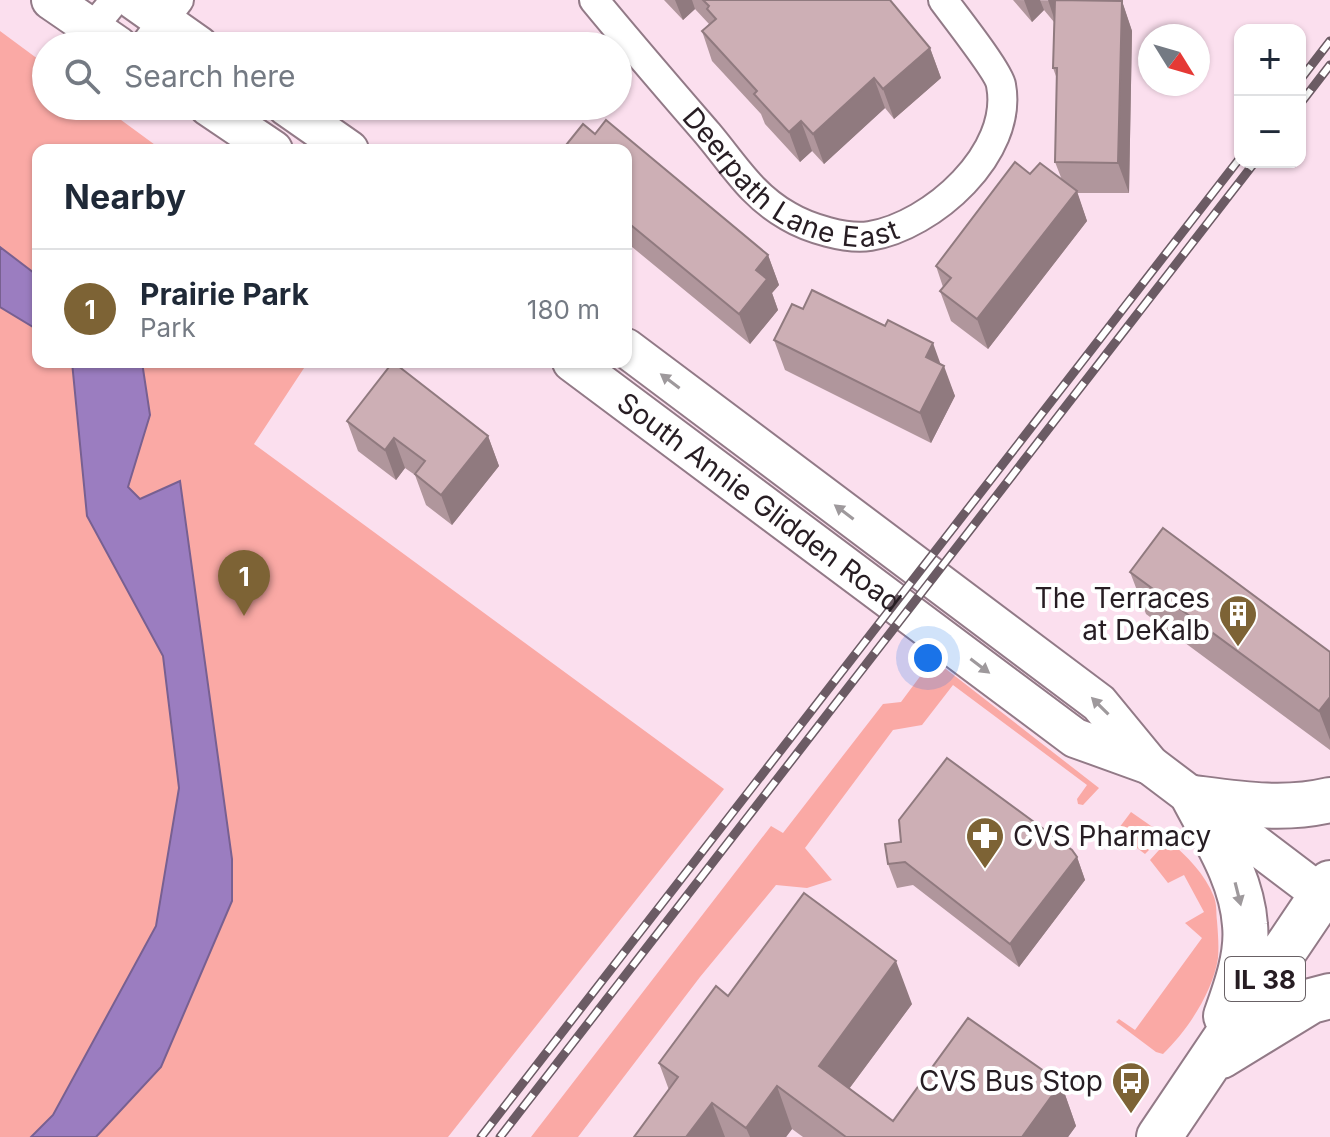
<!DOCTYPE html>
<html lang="en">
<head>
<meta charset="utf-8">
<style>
	:root { --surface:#fff; --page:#f2f2f3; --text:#1f2937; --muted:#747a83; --line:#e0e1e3; --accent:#7d6335 }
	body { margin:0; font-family:Inter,sans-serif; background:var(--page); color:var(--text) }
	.controls { position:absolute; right:24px; top:24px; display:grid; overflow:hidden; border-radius:16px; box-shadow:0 2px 6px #0004 }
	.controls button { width:72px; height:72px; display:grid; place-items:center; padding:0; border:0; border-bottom:2px solid var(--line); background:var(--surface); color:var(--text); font:40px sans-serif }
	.compass { position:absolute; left:1138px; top:24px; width:72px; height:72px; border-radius:50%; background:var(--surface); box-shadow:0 2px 6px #0004; rotate:127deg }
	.you { position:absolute; left:928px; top:658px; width:28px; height:28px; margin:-20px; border:6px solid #fff; border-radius:50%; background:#1a73e8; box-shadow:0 0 0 12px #1a73e833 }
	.badge { display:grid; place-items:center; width:52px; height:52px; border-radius:50%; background:var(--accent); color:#fff; font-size:26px; font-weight:700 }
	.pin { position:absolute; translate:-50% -66px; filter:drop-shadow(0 2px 4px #0008) }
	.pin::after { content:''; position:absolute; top:42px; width:28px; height:24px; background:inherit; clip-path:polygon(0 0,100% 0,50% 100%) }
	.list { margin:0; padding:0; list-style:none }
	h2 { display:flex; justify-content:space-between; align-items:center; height:104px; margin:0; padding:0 32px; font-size:34px }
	h2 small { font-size:26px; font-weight:400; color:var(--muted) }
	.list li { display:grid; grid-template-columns:52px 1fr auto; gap:24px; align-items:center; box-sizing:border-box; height:120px; padding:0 32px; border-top:2px solid var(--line) }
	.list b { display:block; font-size:30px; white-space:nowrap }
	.list p { margin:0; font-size:26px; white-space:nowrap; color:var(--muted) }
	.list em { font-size:26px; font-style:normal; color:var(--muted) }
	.icon { flex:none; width:44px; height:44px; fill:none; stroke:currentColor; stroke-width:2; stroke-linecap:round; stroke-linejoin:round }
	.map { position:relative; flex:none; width:1330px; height:1137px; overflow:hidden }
	.search { position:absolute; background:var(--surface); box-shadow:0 2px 6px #0004; left:32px; top:32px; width:600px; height:88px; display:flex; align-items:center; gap:20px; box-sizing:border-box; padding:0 28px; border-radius:44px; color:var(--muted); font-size:30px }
	.panel { position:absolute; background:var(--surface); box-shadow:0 2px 6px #0004; left:32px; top:144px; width:600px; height:224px; border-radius:16px }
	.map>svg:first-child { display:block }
	.green { fill:#faa9a5 }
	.water { fill:#9b7dc0; stroke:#786091; stroke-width:2 }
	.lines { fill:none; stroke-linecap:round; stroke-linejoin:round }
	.minor-casing { stroke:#927a87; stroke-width:32 }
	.secondary-casing { stroke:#927a87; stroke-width:42 }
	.primary-casing { stroke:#927a87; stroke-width:48 }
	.minor { stroke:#fff; stroke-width:28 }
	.secondary { stroke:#fff; stroke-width:38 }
	.primary { stroke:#fff; stroke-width:44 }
	.rail-casing { stroke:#6b5b64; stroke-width:9 }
	.rail { stroke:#fff; stroke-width:6; stroke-dasharray:18; stroke-linecap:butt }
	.wall { fill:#b0969c }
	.shaded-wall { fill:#907a7f }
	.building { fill:#cdafb5; stroke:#907a7f; stroke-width:2 }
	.oneway { fill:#9e999c }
	.labels { text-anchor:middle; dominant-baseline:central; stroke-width:8; stroke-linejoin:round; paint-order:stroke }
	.shield { fill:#fff; stroke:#686165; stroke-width:2 }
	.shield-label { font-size:26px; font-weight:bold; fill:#271d23 }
	.street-label { font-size:28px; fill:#271d23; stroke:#fff }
	.poi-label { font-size:28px; fill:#271d23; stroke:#fff; text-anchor:end }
</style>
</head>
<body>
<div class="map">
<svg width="1330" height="1137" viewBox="0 0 1330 1137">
	<rect width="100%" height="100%" fill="#fbdfee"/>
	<path class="green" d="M0,31L46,65V106H102L162,150H38V362H308L254,444L724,789L448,1137H0Z
		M933,659L1099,788L1083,805L1078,804L1077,799L1087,785L953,685L922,725L893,730L805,848L832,880L807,888L776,885L700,977L578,1137H531L771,826L783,833L883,704L901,702Z
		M1131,812L1164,835L1145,854L1121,836L1119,828Z
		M1168,840C1187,856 1205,874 1214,897C1217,905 1216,913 1217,921C1218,934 1219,946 1218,958C1213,992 1187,1031 1163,1054L1156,1052L1116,1022L1119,1019L1135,1030L1202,938L1185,923L1204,912L1184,875L1168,883L1150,860Z"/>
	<path class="water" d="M0,247L38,276V330L0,307Z
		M72,362H142L150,415L128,487L140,499L180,481L232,859V901L161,1067L96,1137H31L53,1115L156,926L179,788L163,656L87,516Z"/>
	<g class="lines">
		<g class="minor-casing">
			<g id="minor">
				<path id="s1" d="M594,0C631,45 670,90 708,134C734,165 752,196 788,216C808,228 847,240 870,236C932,226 1014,153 1001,85C999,72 954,15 943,0"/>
				<path d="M92,28L115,0"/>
				<path d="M144,46L179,0"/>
			</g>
		</g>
		<g class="secondary-casing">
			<g id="secondary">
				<path d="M51,0L118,46"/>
				<path d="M134,0L199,46"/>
				<path d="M208,106L273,150"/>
				<path d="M286,106L349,150"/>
				<path d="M626,348L1099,703L1150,765L1330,901"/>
				<path id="s2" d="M572,362L1075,738L1150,765"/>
			</g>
		</g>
		<g class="primary-casing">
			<path id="primary" d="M1194,798C1215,838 1242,879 1245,925C1248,955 1236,988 1226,1016
				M1194,798C1240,804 1284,811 1330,800
				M1221,1056L1311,1001L1330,996
				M1159,1137L1330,883"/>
		</g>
		<use href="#minor" class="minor"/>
		<use href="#secondary" class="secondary"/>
		<use href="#primary" class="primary"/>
		<g class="rail-casing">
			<path id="rail" d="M1300,80L1330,41
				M1300,104L1330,65
				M481,1137L1240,158
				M500,1137L1255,162"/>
		</g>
		<use href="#rail" class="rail"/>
	</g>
	<path class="wall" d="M664,0H890L930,48L941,78L894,119L885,108L824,164L812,151L800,162L765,124L761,114L712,61L702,31L709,24L695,9L683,20Z
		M1013,0L1122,1L1132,31L1129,193H1077L1087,221L988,349L951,321L940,291L943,287L936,266L1030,174L1062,180L1055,162L1057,79L1053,68L1054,22L1044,10L1032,22Z
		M626,150L768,255L779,285L772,293L778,310L750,344L626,242Z
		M803,309L941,364L955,396L931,443L785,370L774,340Z
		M347,421L488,436L499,466L452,525L426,505L415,475L405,468L396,480L358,451Z
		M1130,572L1330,652V750L1146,614Z
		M885,844L1077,857L1085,880L1019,967L913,885L897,888L888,864Z
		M728,996L912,1004L849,1089L893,1121L1061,1083L1076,1126L1068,1137H803L792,1129L786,1137H634L669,1090L659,1063Z"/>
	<path class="shaded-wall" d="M675,0H692L695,9L683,20Z
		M1024,0H1040L1044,10L1032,22Z
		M1048,0H1082L1056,24Z
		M1122,1L1132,31L1129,193L1118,163Z
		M930,48L941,78L894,119L883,89Z
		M874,78L885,108L824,164L813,134Z
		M801,121L812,151L800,162L789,132Z
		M1077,191L1087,221L988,349L977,319Z
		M768,255L779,285L772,293L778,310L750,344L739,314L756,270Z
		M933,343L942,368L944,366L955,396L931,443L920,413L926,357Z
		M488,436L499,466L452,525L441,495Z
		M394,438L405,468L396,480L385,450Z
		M1330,697V740L1319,711Z
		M1077,857L1085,880L1019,967L1010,944Z
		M896,961L912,1004L834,1109L819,1066Z
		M1061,1083L1076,1126L1068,1137H1022Z
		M777,1086L792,1129L786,1137H750L746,1128Z
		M712,1103L725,1137H686Z"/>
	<path class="building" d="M703,0H890L930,48L883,89L874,78L813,134L801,121L789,132L754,94L757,91L702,31L716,19L707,9L709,6Z
		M1055,0L1122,1L1118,163L1055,162L1057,68H1053Z
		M606,120L768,255L756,270L767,279L739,314L626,221V150H562L583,124L595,134Z
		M1015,162L1030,174L1040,163L1077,191L977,319L940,291L951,278L936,266Z
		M812,290L885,326L888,320L933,343L926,357L944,366L920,413L774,340L792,304L803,309Z
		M393,362L488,436L441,495L415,474L425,461L394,438L385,450L347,421Z
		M1163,528L1330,652V697L1319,711L1130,572Z
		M947,758L1072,850L1077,857L1010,944L905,862L888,864L885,844L901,842L899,820Z
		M804,893L896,961L819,1066L893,1121L968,1018L1061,1083L1022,1137H846L777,1086L746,1128L712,1103L686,1137H634L678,1077L659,1063L716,986L728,996Z"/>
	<defs><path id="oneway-solid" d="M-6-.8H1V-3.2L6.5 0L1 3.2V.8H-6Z" transform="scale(2)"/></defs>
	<g class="oneway">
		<use href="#oneway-solid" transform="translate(670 381) rotate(-143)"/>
		<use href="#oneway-solid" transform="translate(844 512) rotate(-143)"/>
		<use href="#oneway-solid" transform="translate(980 666) rotate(37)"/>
		<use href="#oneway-solid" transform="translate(1100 706) rotate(-135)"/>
		<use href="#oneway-solid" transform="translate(1238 894) rotate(76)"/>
	</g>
	<defs>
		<g id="building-pin" transform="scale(2)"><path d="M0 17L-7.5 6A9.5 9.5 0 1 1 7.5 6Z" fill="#7d6335" stroke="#fff"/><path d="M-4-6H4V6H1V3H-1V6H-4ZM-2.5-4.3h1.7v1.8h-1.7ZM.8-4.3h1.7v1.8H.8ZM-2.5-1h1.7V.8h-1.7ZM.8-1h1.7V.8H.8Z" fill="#fff"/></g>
		<g id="pharmacy-pin" transform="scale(2)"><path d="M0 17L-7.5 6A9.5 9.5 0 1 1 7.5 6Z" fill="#7d6335" stroke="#fff"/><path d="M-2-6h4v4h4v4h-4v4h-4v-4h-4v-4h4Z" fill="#fff"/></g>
		<g id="bus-pin" transform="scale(2)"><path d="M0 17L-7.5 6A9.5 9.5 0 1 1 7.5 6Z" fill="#7d6335" stroke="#fff"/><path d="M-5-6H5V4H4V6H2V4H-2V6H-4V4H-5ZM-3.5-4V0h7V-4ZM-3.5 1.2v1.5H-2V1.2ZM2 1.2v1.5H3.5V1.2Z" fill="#fff"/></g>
	</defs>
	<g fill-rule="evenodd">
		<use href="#building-pin" x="1238" y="614"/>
		<use href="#pharmacy-pin" x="985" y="836"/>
		<use href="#bus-pin" x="1131" y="1081"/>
	</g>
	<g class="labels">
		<rect class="shield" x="1225" y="957" width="80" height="44" rx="6"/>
		<g class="shield-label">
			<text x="1265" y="979">IL 38</text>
		</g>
		<g class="street-label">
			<text stroke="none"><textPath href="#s1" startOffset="276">Deerpath Lane East</textPath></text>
			<text stroke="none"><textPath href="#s2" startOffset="234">South Annie Glidden Road</textPath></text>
		</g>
		<g class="poi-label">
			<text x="1210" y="598">The Terraces<tspan x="1210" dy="32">at DeKalb</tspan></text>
			<text x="1013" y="836" text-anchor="start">CVS Pharmacy</text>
			<text x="1103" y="1081">CVS Bus Stop</text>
		</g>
	</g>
</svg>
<div class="controls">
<button>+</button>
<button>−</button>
</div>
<svg class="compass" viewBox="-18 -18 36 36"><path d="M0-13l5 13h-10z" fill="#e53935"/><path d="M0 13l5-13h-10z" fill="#747a83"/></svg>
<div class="you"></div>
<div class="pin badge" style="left:244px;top:616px">1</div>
<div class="search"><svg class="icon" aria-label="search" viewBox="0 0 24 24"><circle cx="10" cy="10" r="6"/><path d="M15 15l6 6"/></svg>Search here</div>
<section class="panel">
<h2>Nearby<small></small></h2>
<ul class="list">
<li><span class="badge">1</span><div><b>Prairie Park</b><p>Park</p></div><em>180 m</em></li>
</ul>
</section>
</div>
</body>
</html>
